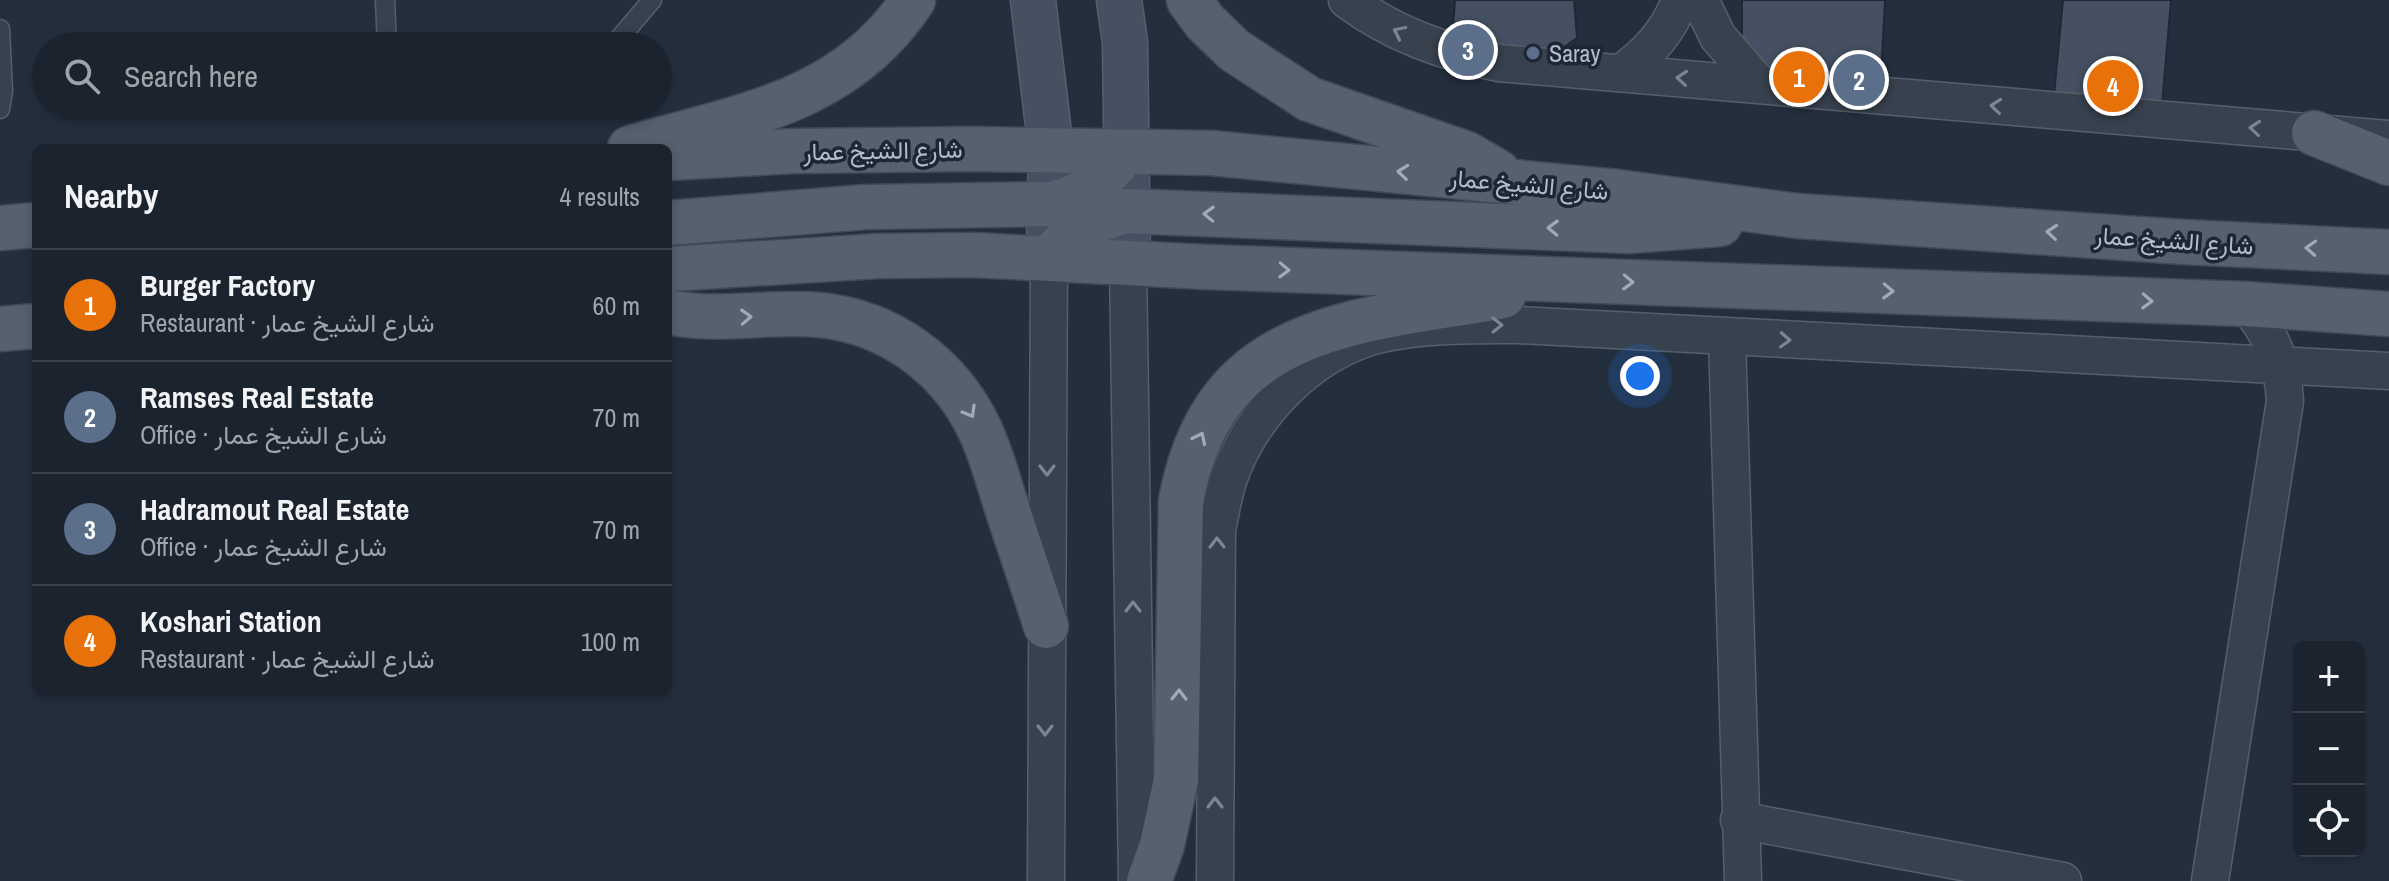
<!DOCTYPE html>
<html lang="en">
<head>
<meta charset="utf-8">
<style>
	:root { --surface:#1b232e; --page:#282f3a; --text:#f1f3f6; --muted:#a0a4aa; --line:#39404a; --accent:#8ab4f8 }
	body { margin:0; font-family:"Archivo Narrow",Vazirmatn,sans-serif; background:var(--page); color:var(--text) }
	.controls { position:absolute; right:24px; bottom:24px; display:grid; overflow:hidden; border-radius:12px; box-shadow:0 4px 12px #0003 }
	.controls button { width:72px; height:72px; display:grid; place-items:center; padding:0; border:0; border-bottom:2px solid var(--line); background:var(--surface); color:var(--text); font:40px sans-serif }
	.you { position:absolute; left:1640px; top:376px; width:28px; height:28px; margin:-20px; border:6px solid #fff; border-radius:50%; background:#1a73e8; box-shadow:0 0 0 12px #1a73e833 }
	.badge { display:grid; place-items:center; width:52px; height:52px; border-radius:50%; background:var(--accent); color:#fff; font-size:26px; font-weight:700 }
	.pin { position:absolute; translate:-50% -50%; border:4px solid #fff; box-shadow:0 2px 8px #0006 }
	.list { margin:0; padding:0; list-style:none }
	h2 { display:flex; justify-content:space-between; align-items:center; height:104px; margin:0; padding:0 32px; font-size:34px }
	h2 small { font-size:26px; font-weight:400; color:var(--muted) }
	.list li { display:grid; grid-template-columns:52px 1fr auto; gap:24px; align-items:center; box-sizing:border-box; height:112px; padding:0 32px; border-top:2px solid var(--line) }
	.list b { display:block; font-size:30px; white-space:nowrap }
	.list p { margin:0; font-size:26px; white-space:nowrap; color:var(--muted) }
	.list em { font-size:26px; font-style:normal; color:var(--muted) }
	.icon { flex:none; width:44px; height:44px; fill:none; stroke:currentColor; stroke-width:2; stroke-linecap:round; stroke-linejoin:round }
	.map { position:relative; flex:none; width:2389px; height:881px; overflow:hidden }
	.search { position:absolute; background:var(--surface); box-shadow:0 4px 12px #0003; left:32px; top:32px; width:640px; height:88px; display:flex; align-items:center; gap:20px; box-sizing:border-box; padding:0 28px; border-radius:44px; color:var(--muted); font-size:30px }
	.panel { position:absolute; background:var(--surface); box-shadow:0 4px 12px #0003; left:32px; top:144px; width:640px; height:552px; border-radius:12px }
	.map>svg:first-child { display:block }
	.building { fill:#455162; stroke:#1f2835; stroke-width:2 }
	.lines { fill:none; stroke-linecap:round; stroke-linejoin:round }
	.lane-casing { stroke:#565f6c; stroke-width:21 }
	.street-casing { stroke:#565f6c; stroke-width:39 }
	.secondary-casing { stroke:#565f6c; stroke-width:47 }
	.primary-casing { stroke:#414a57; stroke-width:47 }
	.lane { stroke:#38414e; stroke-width:18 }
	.street { stroke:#38414e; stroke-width:36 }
	.secondary { stroke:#465061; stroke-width:44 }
	.primary { stroke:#56606e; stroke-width:44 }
	.oneway { stroke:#7c8592 }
	.oneway2 { stroke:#a1aab7 }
	.service-dot { fill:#5c6f8a; stroke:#1d2633; stroke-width:3 }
	.labels { text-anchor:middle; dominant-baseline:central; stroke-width:7; stroke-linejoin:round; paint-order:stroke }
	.poi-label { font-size:24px; fill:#b4bcc9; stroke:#1d2633; text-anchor:start }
	.street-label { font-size:24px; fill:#b4bcc9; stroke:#1d2633 }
</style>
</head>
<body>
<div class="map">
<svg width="2389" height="881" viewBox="0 0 2389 881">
	<rect width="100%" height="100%" fill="#242f3e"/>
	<path class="building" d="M1455,0H1574L1577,38L1547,59L1452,44Z
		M1742,0H1885L1880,96L1778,82L1742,52Z
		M2063,0H2171L2162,105L2054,95Z"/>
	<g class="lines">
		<g class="lane-casing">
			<path id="lane" d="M385,0L387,46
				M0,29L3,91L0,109
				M613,46L652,0"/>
		</g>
		<g class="street-casing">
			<path id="street" d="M1347,0C1393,34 1443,52 1499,63L2389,139
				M1700,0L1718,37L1759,84
				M1621,73C1648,54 1669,31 1680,0
				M1128,263L1137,881
				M1727,337L1743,881
				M1739,820L2063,881
				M1046,881L1049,259
				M1215,881L1217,529C1221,513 1223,496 1228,481C1250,415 1309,353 1377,335C1422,324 1472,325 1518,325L2389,371
				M2210,881L2285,401C2283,363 2271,333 2246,304"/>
		</g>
		<g class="secondary-casing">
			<path id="secondary" d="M1033,0L1051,150L1049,240
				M1119,0L1125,42L1128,263"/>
		</g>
		<g class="primary-casing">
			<path id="primary" d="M1189,0L1205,22L1234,50L1309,99L1467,154L1498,172
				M2314,133L2389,163
				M630,148C740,116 845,103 913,0
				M668,158L794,151L970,149L1211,153L1618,192L1798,216L2184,242L2389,252
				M668,223L866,207L1050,204C1084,198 1105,179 1125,152
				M0,228L36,225
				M1049,259C1070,233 1093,219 1126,211L1629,231L1720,224
				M668,269L878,256L973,255L1206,267L2246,304L2389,314
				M668,312C719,323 769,310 820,315C890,322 950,366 980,430C991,453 998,480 1006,505C1019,545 1033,585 1046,626
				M0,329L36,326
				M1149,881L1162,845L1176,780L1181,501C1214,321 1356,323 1503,296"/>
		</g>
		<use href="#lane" class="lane"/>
		<use href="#street" class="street"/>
		<use href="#secondary" class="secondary"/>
		<use href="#primary" class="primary"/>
	</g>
	<defs><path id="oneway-chevron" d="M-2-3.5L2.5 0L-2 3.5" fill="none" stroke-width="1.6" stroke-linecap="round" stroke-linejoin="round" transform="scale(2)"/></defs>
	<g class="oneway">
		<use href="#oneway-chevron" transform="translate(1399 32) rotate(-154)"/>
		<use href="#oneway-chevron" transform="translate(1682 78) rotate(-175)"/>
		<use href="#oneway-chevron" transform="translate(1996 106) rotate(-175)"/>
		<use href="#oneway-chevron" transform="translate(2255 128) rotate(-175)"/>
		<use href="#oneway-chevron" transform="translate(1497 325)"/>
		<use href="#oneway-chevron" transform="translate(1785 340) rotate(3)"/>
		<use href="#oneway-chevron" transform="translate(1047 470) rotate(90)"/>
		<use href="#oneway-chevron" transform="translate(1217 543) rotate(-90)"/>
		<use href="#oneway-chevron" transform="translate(1133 607) rotate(-90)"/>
		<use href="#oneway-chevron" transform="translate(1045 730) rotate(90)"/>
		<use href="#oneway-chevron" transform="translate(1215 803) rotate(-90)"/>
	</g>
	<g class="oneway2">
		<use href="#oneway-chevron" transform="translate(1403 172) rotate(-174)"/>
		<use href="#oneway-chevron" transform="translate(1209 214) rotate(-178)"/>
		<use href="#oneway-chevron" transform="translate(1553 228) rotate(-178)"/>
		<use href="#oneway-chevron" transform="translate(2052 232) rotate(-175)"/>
		<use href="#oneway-chevron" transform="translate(2311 248) rotate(-177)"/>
		<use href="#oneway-chevron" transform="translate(1284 270) rotate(2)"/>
		<use href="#oneway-chevron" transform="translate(1628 282) rotate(2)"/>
		<use href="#oneway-chevron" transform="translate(1888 291) rotate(2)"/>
		<use href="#oneway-chevron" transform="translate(2147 301) rotate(2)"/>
		<use href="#oneway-chevron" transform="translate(746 317) rotate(-2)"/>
		<use href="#oneway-chevron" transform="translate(970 412) rotate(60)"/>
		<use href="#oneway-chevron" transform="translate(1200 438) rotate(-64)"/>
		<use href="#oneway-chevron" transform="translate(1179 695) rotate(-89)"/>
	</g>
	<circle class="service-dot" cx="1533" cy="53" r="8"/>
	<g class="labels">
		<g class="poi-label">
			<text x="1549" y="53">Saray</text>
		</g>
		<g class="street-label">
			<text transform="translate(883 150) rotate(-1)">شارع الشيخ عمار</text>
			<text transform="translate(1529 184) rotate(5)">شارع الشيخ عمار</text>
			<text transform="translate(2174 240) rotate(4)">شارع الشيخ عمار</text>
		</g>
	</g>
</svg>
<div class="controls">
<button>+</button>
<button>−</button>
<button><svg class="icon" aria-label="locate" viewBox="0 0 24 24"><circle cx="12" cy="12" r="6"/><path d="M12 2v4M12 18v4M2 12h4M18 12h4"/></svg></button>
</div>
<div class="you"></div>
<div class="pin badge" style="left:1799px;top:77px;background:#e8710a">1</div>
<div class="pin badge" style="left:1859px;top:80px;background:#5c6f8a">2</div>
<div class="pin badge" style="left:1468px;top:50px;background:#5c6f8a">3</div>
<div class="pin badge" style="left:2113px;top:86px;background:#e8710a">4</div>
<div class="search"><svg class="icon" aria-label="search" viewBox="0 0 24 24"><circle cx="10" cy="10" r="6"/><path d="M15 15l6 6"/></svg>Search here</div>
<section class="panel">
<h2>Nearby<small>4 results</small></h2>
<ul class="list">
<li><span class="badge" style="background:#e8710a">1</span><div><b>Burger Factory</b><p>Restaurant · شارع الشيخ عمار</p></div><em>60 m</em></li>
<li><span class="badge" style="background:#5c6f8a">2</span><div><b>Ramses Real Estate</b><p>Office · شارع الشيخ عمار</p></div><em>70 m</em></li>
<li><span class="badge" style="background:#5c6f8a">3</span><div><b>Hadramout Real Estate</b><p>Office · شارع الشيخ عمار</p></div><em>70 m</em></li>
<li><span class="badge" style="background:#e8710a">4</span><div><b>Koshari Station</b><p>Restaurant · شارع الشيخ عمار</p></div><em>100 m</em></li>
</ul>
</section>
</div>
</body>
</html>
